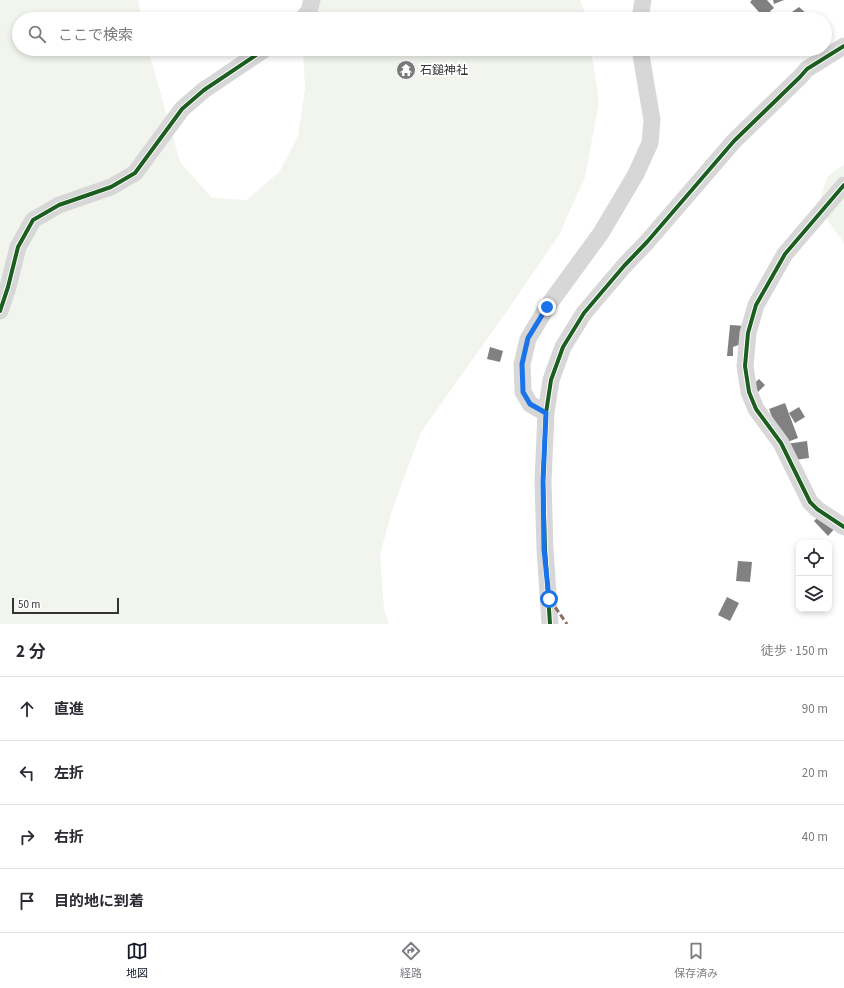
<!DOCTYPE html>
<html lang="ja">
<head>
<meta charset="utf-8">
<style>
	:root { --surface:#fff; --page:#f7f7f7; --text:#2b2b33; --muted:#7c7c81; --line:#e1e1e2; --accent:#111827 }
	body { margin:0; font-family:"Source Sans 3","Noto Sans JP",sans-serif; background:var(--page); color:var(--text) }
	.controls { position:absolute; right:12px; bottom:12px; display:grid; overflow:hidden; border-radius:8px; box-shadow:0 2px 6px #0003 }
	.controls button { width:36px; height:36px; display:grid; place-items:center; padding:0; border:0; border-bottom:1px solid var(--line); background:var(--surface); color:var(--text); font:20px sans-serif }
	.scale { position:absolute; left:12px; bottom:10px; width:107px; box-sizing:border-box; padding-left:4px; border:2px solid #333; border-top:0; font-size:11px; line-height:14px; white-space:nowrap; color:#333; -webkit-text-stroke:3px #fff; paint-order:stroke }
	.stop { position:absolute; width:12px; height:12px; margin:-9px; border:3px solid #1a73e8; border-radius:50%; background:#fff }
	.stop.end { background:#1a73e8; border-color:#fff; box-shadow:0 1px 4px #0008 }
	.list { margin:0; padding:0; list-style:none }
	h2 { display:flex; justify-content:space-between; align-items:center; height:52px; margin:0; padding:0 16px; font-size:17px }
	h2 small { font-size:13px; font-weight:400; color:var(--muted) }
	.list li { display:grid; grid-template-columns:26px 1fr auto; gap:12px; align-items:center; box-sizing:border-box; height:64px; padding:0 16px; border-top:1px solid var(--line) }
	.list b { display:block; font-size:15px; white-space:nowrap }
	.list em { font-size:13px; font-style:normal; color:var(--muted) }
	.icon { flex:none; width:22px; height:22px; fill:none; stroke:currentColor; stroke-width:2; stroke-linecap:round; stroke-linejoin:round }
	.map { position:relative; flex:none; width:844px; height:624px; overflow:hidden }
	.search { position:absolute; background:var(--surface); box-shadow:0 2px 6px #0003; left:12px; right:12px; top:12px; height:44px; display:flex; align-items:center; gap:10px; box-sizing:border-box; padding:0 14px; border-radius:22px; color:var(--muted); font-size:15px }
	.sheet { height:308px; background:var(--surface) }
	nav { display:flex; justify-content:space-around; align-items:center; box-sizing:border-box; height:56px; border-top:1px solid var(--line); background:var(--surface); font-size:11px; color:var(--muted) }
	nav a { display:grid; justify-items:center; gap:2px }
	nav .on { color:var(--accent) }
	.map>svg:first-child { display:block }
	.green { fill:#f1f5ed }
	.building { fill:#818181 }
	.lines { fill:none; stroke-linecap:round; stroke-linejoin:round }
	.minor { stroke:#d7d7d7; stroke-width:17 }
	.quiet { stroke:#8d6e63; stroke-width:3; stroke-dasharray:6 3; stroke-linecap:butt }
	.cycleway-casing { stroke:#fff; stroke-width:6 }
	.cycleway { stroke:#1b5e20; stroke-width:4 }
	.route { stroke:#1a73e8; stroke-width:5 }
	.labels { text-anchor:middle; dominant-baseline:central; stroke-width:4; stroke-linejoin:round; paint-order:stroke }
	.poi-label { font-size:12px; fill:#333; stroke:#fff; text-anchor:start }
</style>
</head>
<body>
<div class="map">
<svg width="844" height="624" viewBox="0 0 844 624">
	<rect width="100%" height="100%" fill="#fff"/>
	<path class="green" d="M0,0H138L142,19H19V49H148L180,162L212,198L247,200L280,171L298,136L305,89L303,49H591L599,102L585,177L559,235L500,321L421,432L392,510L380,555L384,610L389,624H0Z
		M302,0H580L587,19H303Z
		M844,164V243L818,207L827,177Z"/>
	<path class="building" d="M752,0H767L774,8L770,11L775,17L773,19H765L750,2Z
		M773,0H784L774,4Z
		M799,7L808,15L803,19H782Z
		M730,325L745,326L744,343L733,347V356H727Z
		M490,347L503,351L500,362L487,359Z
		M759,379L765,385L756,394L762,401L755,408L743,394Z
		M785,403L798,438L782,444L769,409Z
		M799,407L805,417L795,423L789,413Z
		M807,441L809,458L788,461L786,444Z
		M823,512L837,526L828,536L814,521Z
		M738,561L752,562L750,582L736,581Z
		M727,597L739,603L730,621L718,615Z"/>
	<g class="lines">
		<path class="minor" d="M302,19L309,11L312,0
			M640,19L643,0
			M844,185L785,254L756,305L748,333L745,366L749,392L756,409L781,443L810,502L817,509L844,527
			M0,311L8,287L18,247L33,220L59,205L111,187L135,173L182,109L204,90L265,49
			M546,413L530,404L523,392L522,364L528,339L547,307L601,233L636,174L650,143L652,120L640,49
			M550,624L545,549L543,481L546,413L551,380L563,347L584,313L624,266L647,242L734,141L800,77L807,69L844,46"/>
		<path class="quiet" d="M550,600L567,624"/>
		<g class="cycleway-casing">
			<path id="cycleway" d="M844,185L785,254L756,305L748,333L745,366L749,392L756,409L781,443L810,502L817,509L844,527
				M0,311L8,287L18,247L33,220L59,205L111,187L135,173L182,109L204,90L265,49
				M550,624L545,549L543,481L546,413L551,380L563,347L584,313L624,266L647,242L734,141L800,77L807,69L844,46"/>
		</g>
		<use href="#cycleway" class="cycleway"/>
	</g>
	<g class="lines">
		<path class="route" d="M547,307L528,338L522,364L523,392L530,404L546,413L543,481L544,549L549,599"/>
	</g>
	<defs>
		<g id="temple-disc" transform="scale(1)"><circle r="9.5" fill="#7a7a7a" stroke="#fff"/><path d="M0-6L5-2H3V0L6.5 2.5H4V6H1.5V3h-3V6H-4V2.5H-6.5L-3 0V-2H-5Z" fill="#fff"/></g>
	</defs>
	<g fill-rule="evenodd">
		<use href="#temple-disc" x="406" y="70"/>
	</g>
	<g class="labels">
		<g class="poi-label">
			<text x="420" y="70">石鎚神社</text>
		</g>
	</g>
</svg>
<div class="controls">
<button><svg class="icon" aria-label="locate" viewBox="0 0 24 24"><circle cx="12" cy="12" r="6"/><path d="M12 2v4M12 18v4M2 12h4M18 12h4"/></svg></button>
<button><svg class="icon" aria-label="layers" viewBox="0 0 24 24"><path d="M12 4l9 5-9 5-9-5zM3 14l9 5 9-5"/></svg></button>
</div>
<div class="scale">50 m</div>
<div class="stop" style="left:549px;top:599px"></div>
<div class="stop end" style="left:547px;top:307px"></div>
<div class="search"><svg class="icon" aria-label="search" viewBox="0 0 24 24"><circle cx="10" cy="10" r="6"/><path d="M15 15l6 6"/></svg>ここで検索</div>
</div>
<section class="sheet">
<h2>2 分<small>徒歩 · 150 m</small></h2>
<ul class="list">
<li><svg class="icon" aria-label="ahead" viewBox="0 0 24 24"><path d="M12 20V5M6 11l6-6 6 6"/></svg><div><b>直進</b></div><em>90 m</em></li>
<li><svg class="icon" aria-label="left" viewBox="0 0 24 24"><path d="M17 20v-9H6M10 6l-5 5 5 5"/></svg><div><b>左折</b></div><em>20 m</em></li>
<li><svg class="icon" aria-label="right" viewBox="0 0 24 24"><path d="M7 20v-9h11M14 6l5 5-5 5"/></svg><div><b>右折</b></div><em>40 m</em></li>
<li><svg class="icon" aria-label="arrive" viewBox="0 0 24 24"><path d="M6 21V4h12l-3 4 3 4H6"/></svg><div><b>目的地に到着</b></div></li>
</ul>
</section>
<nav>
<a class="on"><svg class="icon" aria-label="map" viewBox="0 0 24 24"><path d="M3 6l6-2 6 2 6-2v14l-6 2-6-2-6 2zM9 4v14M15 6v14"/></svg>地図</a>
<a><svg class="icon" aria-label="directions" viewBox="0 0 24 24"><path d="M12 3l9 9-9 9-9-9zM9 14v-3h6M13 9l2 2-2 2"/></svg>経路</a>
<a><svg class="icon" aria-label="saved" viewBox="0 0 24 24"><path d="M7 4h10v16l-5-4-5 4z"/></svg>保存済み</a>
</nav>
</body>
</html>
